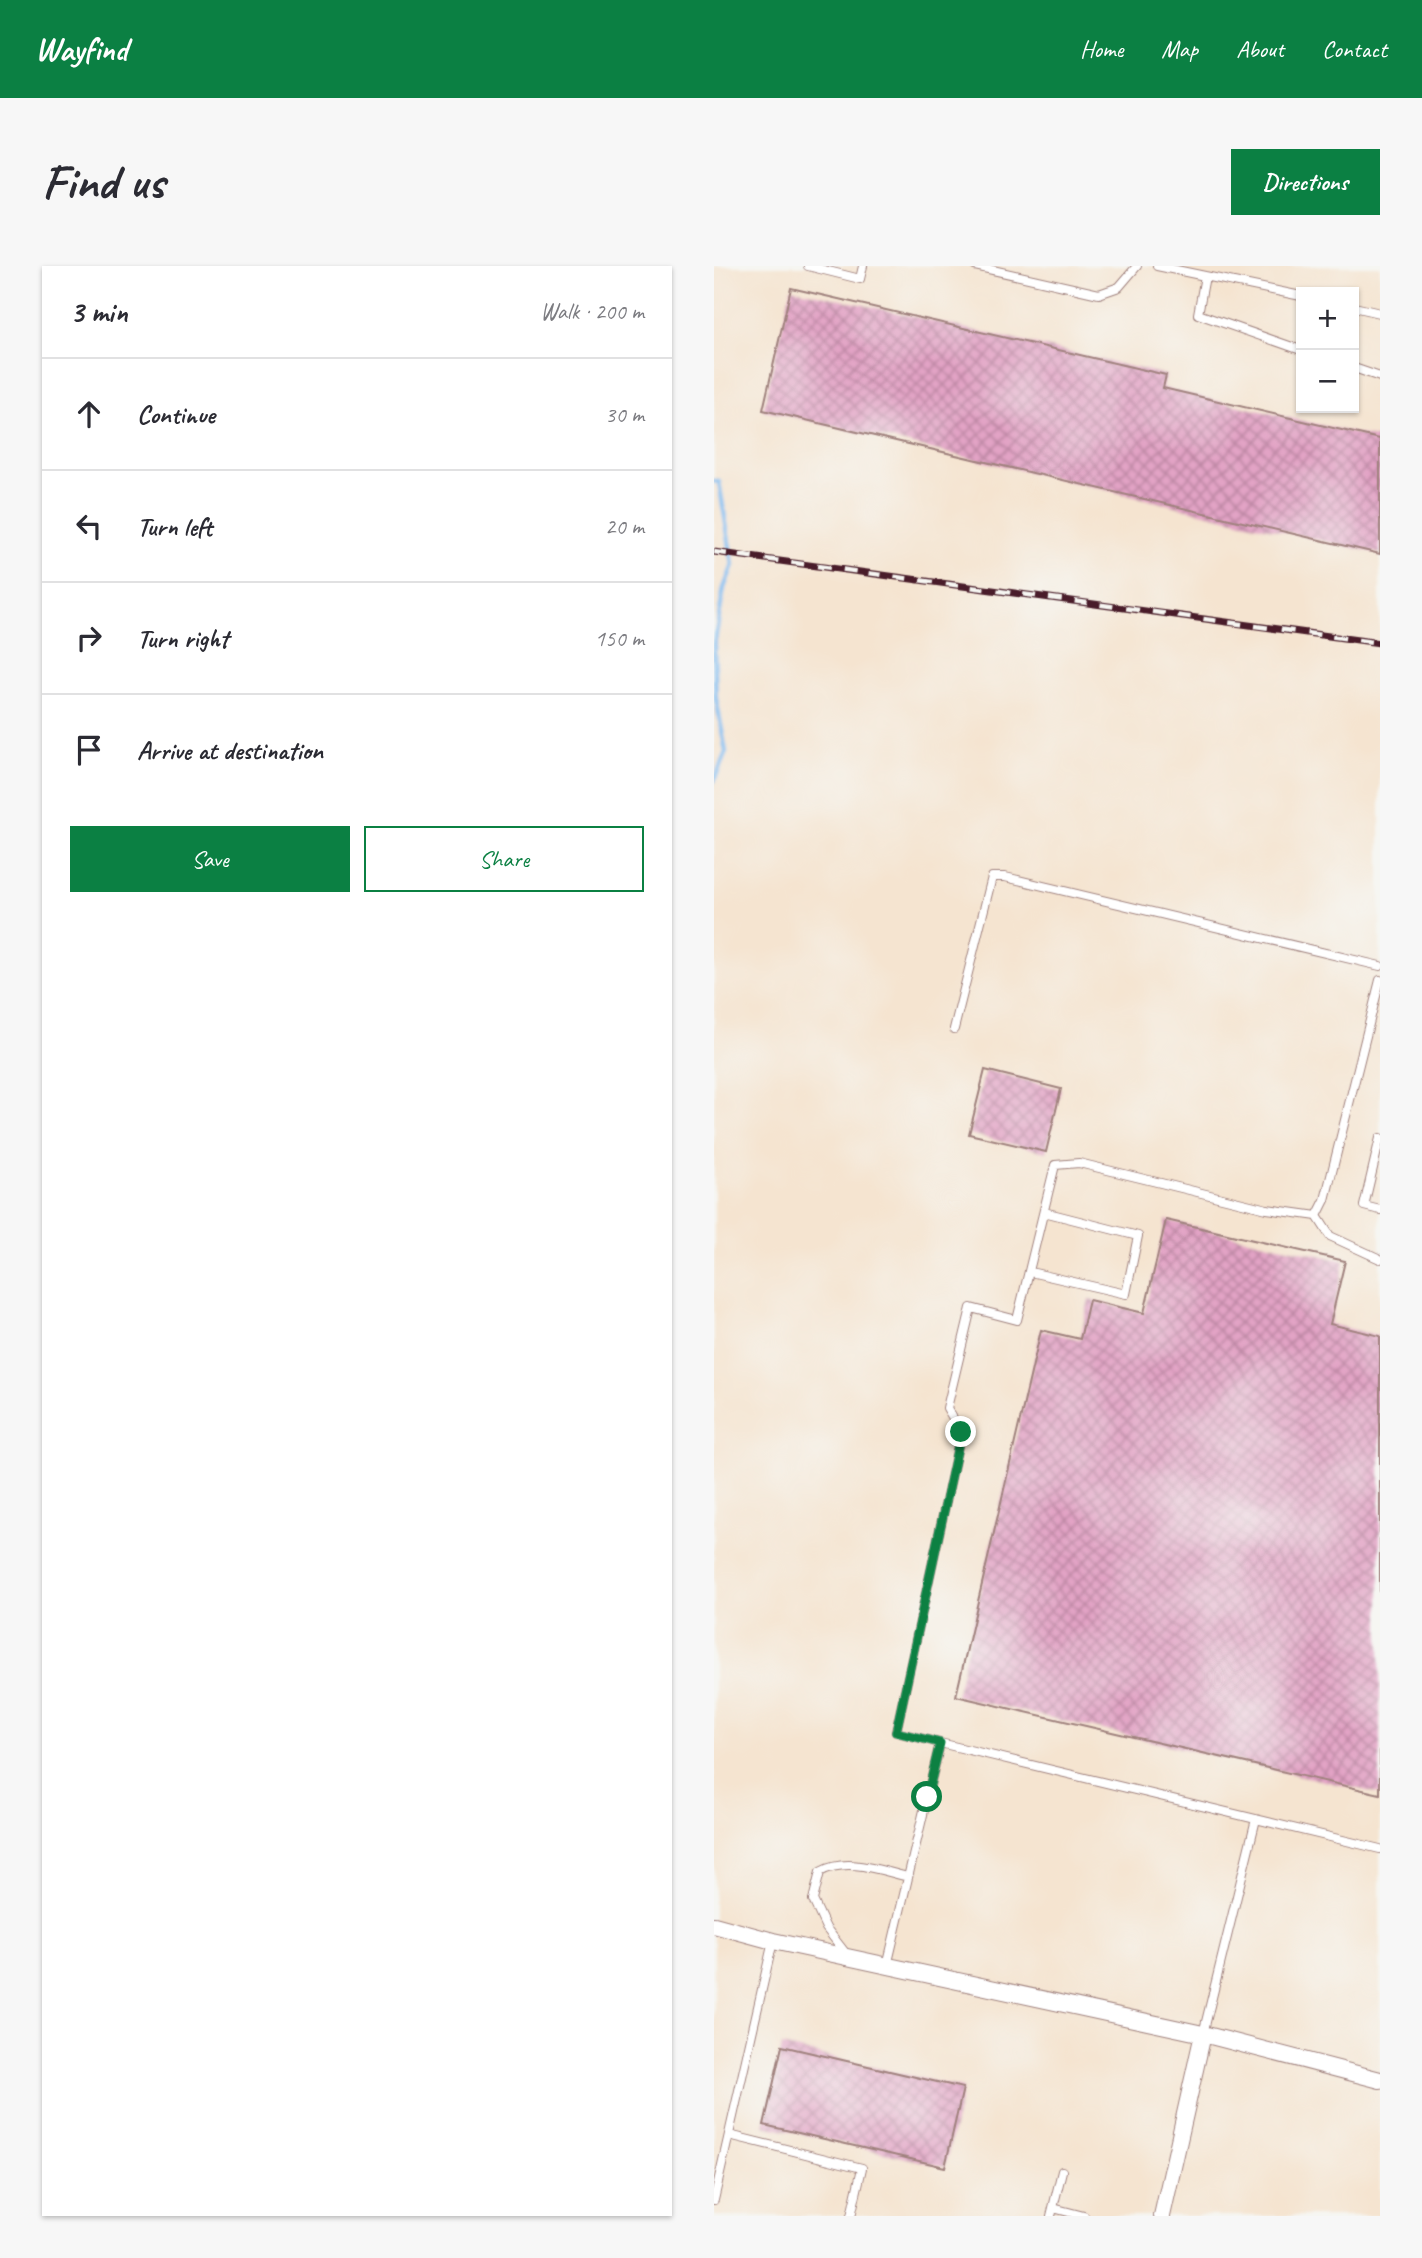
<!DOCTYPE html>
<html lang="en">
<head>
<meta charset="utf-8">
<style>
	:root { --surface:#fff; --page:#f7f7f7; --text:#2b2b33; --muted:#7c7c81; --line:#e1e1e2; --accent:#0b8043 }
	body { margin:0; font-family:Caveat,sans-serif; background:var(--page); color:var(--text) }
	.controls { position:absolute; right:21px; top:21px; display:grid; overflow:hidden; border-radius:0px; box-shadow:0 2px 5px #0004 }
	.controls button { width:63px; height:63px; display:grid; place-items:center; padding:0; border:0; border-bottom:2px solid var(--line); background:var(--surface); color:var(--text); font:35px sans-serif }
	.stop { position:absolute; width:21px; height:21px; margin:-16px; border:5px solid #0b8043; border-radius:50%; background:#fff }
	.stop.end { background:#0b8043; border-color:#fff; box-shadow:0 2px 7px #0008 }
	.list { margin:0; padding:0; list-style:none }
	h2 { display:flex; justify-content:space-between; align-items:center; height:91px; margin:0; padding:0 28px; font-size:30px }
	h2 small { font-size:23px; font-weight:400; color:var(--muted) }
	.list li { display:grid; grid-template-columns:46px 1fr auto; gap:21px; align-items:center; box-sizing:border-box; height:112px; padding:0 28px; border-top:2px solid var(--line) }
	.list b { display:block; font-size:26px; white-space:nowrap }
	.list em { font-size:23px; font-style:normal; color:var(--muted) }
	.actions { display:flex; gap:14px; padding:21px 28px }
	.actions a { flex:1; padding:16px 0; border:2px solid var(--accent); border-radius:0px; text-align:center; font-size:24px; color:var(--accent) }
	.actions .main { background:var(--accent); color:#fff }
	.icon { flex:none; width:38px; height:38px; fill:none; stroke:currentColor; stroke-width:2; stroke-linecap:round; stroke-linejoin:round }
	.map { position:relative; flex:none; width:666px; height:1950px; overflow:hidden; border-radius:0px }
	header { display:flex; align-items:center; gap:42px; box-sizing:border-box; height:98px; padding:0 35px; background:var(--accent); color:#fff }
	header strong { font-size:33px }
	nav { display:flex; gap:38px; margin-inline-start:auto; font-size:24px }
	.intro { display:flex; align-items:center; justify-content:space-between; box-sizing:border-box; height:168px; padding:0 42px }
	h1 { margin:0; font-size:49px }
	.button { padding:18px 32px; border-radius:0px; background:var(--accent); color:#fff; font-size:24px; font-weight:700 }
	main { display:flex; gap:42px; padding:0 42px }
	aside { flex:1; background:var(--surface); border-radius:0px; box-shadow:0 2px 5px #0004 }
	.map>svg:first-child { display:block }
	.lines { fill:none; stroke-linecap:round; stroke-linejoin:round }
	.stream { stroke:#7dbaf0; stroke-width:4.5 }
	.building { fill:url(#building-cross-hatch) }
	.service-casing { stroke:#a0827e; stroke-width:10 }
	.minor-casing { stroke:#a0827e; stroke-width:18 }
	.service { stroke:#fff; stroke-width:8 }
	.minor { stroke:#fff; stroke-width:16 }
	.rail-casing { stroke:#4a1f2b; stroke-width:7 }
	.rail { stroke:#f6f6f2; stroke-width:4.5; stroke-dasharray:13; stroke-linecap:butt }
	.route { stroke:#0b8043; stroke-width:9 }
</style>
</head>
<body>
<header>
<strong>Wayfind</strong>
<nav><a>Home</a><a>Map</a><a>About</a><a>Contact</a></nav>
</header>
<div class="intro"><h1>Find us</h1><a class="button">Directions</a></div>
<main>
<aside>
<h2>3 min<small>Walk · 200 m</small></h2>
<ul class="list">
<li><svg class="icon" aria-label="ahead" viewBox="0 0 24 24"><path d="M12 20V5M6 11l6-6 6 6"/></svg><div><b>Continue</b></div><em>30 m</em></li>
<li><svg class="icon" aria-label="left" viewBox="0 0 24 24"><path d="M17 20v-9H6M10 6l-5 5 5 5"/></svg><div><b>Turn left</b></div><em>20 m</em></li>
<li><svg class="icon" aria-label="right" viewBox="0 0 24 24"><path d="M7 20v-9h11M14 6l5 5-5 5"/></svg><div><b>Turn right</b></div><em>150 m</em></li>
<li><svg class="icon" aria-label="arrive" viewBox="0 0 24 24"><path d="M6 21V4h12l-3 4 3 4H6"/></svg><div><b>Arrive at destination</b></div></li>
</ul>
<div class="actions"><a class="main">Save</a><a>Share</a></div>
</aside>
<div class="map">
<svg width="666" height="1950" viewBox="0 0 666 1950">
	<defs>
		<pattern id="building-cross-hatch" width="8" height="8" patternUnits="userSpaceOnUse" patternTransform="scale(1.75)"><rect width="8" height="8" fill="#e2a3c5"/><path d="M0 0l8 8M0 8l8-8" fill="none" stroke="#b984a0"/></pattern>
	</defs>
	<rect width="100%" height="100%" fill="#f6f6f2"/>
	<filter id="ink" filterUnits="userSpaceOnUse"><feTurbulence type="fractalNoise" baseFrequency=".0143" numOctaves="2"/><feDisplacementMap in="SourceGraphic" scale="14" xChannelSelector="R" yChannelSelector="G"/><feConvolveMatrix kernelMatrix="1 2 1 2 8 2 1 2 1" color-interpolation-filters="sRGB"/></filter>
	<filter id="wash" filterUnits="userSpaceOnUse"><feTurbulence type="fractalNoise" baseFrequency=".00686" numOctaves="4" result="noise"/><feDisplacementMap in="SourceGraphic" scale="28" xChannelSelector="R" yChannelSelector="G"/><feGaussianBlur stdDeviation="1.57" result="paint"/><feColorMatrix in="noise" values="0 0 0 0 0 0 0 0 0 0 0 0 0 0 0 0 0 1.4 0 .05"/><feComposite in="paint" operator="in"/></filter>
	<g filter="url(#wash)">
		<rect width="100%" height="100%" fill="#f5e4d0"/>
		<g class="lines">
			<path class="stream" d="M0,215L5,216L19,299L10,322L0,379L2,432L12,486L0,515"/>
		</g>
		<g id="blocks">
			<path class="building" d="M77,22L452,109L449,122L666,173V288L49,144Z
				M271,804L347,823L332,886L255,868Z
				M452,954L631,995L616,1058L666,1070V1528L242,1430L327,1064L366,1073L375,1034L430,1047Z
				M68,1780L249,1822L231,1901L50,1859Z"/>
		</g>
	</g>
	<g filter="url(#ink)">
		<use href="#blocks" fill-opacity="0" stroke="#a0827e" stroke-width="2"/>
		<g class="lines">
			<g class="service-casing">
				<path id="service" d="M94,0L146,13L149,0
					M261,0L385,28L405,21L423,0
					M443,0L587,30
					M491,10L484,48L587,84
					M640,41L666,47
					M640,102L666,111
					M240,763L278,611H291L666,700
					M666,872L650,940L666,944
					M603,950L616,970L666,993
					M316,1006L412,1028L424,970L330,946
					M226,1477L182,1466L247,1166L233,1142L257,1042L303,1054L341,899L365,897L553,943L603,950L611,934L666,714
					M133,1689L112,1662L99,1634L106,1606C133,1591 165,1604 194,1611
					M173,1700L226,1477L666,1583
					M489,1768L542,1553
					M15,1869L148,1902L137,1950
					M0,1934L59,1675
					M339,1942L370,1950
					M337,1950L348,1905"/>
			</g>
			<g class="minor-casing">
				<path id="minor" d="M0,1659L59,1675L489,1768L666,1814
					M448,1950L489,1768"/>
			</g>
			<use href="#service" class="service"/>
			<use href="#minor" class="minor"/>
			<g class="rail-casing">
				<path id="rail" d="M0,286L666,377"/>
			</g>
			<use href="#rail" class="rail"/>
		</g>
	</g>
	<g class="lines" filter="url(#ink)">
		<path class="route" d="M213,1531L226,1477L182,1466L247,1166"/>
	</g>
</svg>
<div class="controls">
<button>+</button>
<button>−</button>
</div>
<div class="stop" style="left:213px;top:1531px"></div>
<div class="stop end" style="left:247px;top:1166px"></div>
</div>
</main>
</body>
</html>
